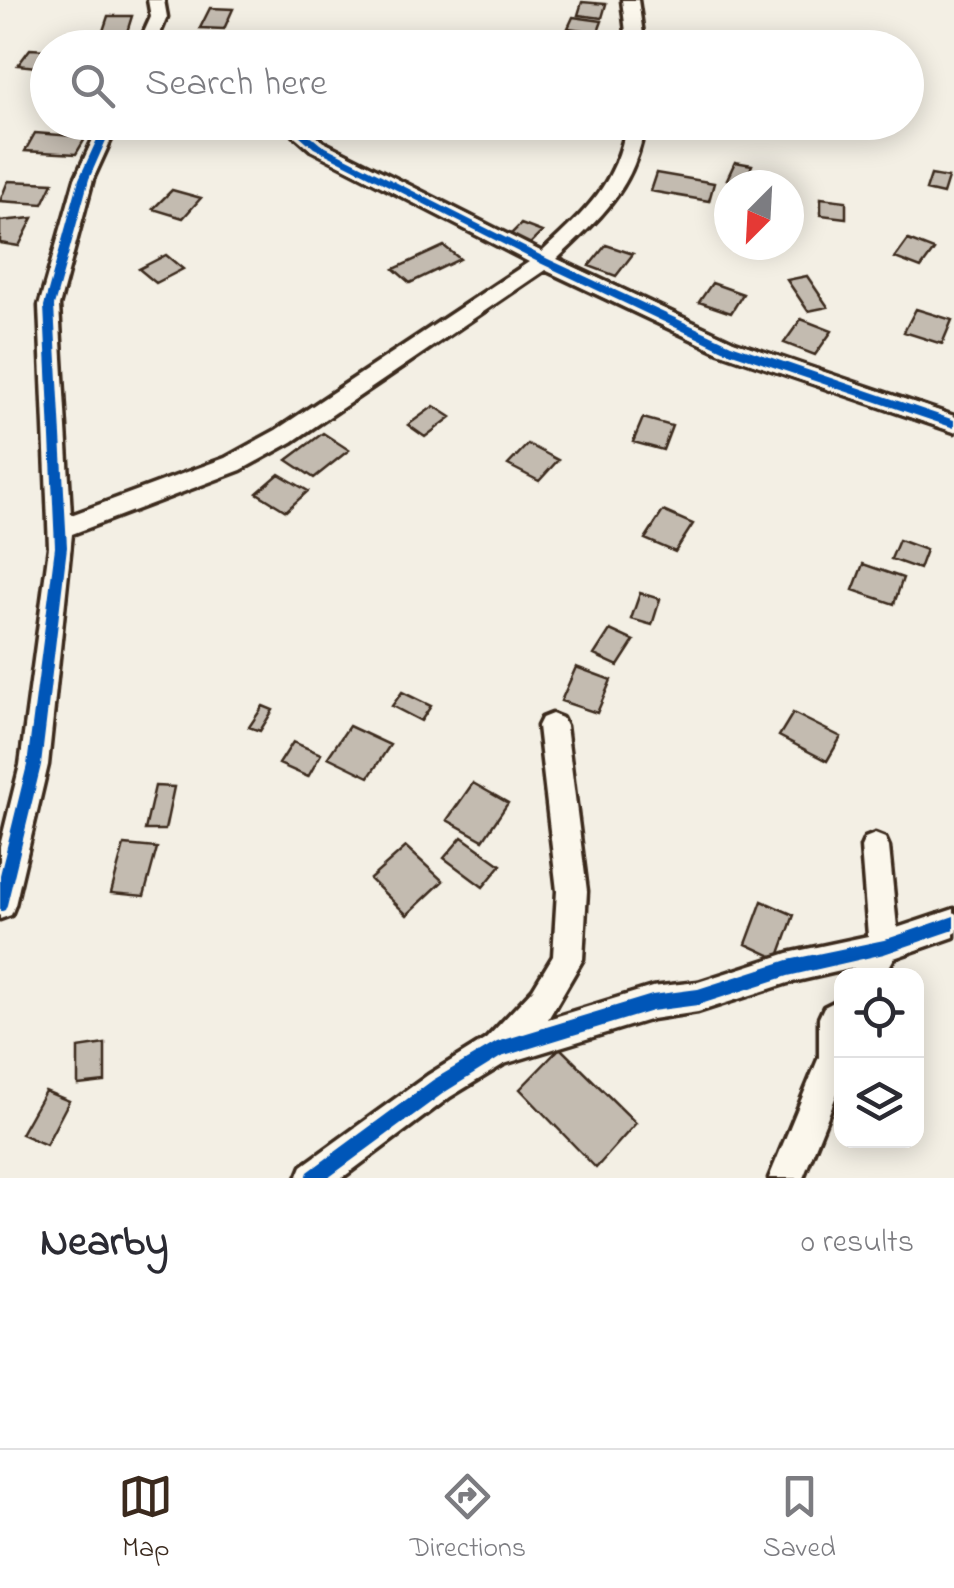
<!DOCTYPE html>
<html lang="en">
<head>
<meta charset="utf-8">
<style>
	:root { --surface:#fff; --page:#f2f2f3; --text:#2b2b33; --muted:#7c7c81; --line:#e1e1e2; --accent:#3b2a1e }
	body { margin:0; font-family:"Indie Flower",sans-serif; background:var(--page); color:var(--text) }
	.controls { position:absolute; right:30px; bottom:30px; display:grid; overflow:hidden; border-radius:20px; box-shadow:0 5px 25px #0003 }
	.controls button { width:90px; height:90px; display:grid; place-items:center; padding:0; border:0; border-bottom:2px solid var(--line); background:var(--surface); color:var(--text); font:50px sans-serif }
	.compass { position:absolute; left:714px; top:170px; width:90px; height:90px; border-radius:50%; background:var(--surface); box-shadow:0 5px 25px #0003; rotate:204deg }
	.list { margin:0; padding:0; list-style:none }
	h2 { display:flex; justify-content:space-between; align-items:center; height:130px; margin:0; padding:0 40px; font-size:42px }
	h2 small { font-size:32px; font-weight:400; color:var(--muted) }
	.icon { flex:none; width:55px; height:55px; fill:none; stroke:currentColor; stroke-width:2; stroke-linecap:round; stroke-linejoin:round }
	.map { position:relative; flex:none; width:954px; height:1178px; overflow:hidden }
	.search { position:absolute; background:var(--surface); box-shadow:0 5px 25px #0003; left:30px; right:30px; top:30px; height:110px; display:flex; align-items:center; gap:25px; box-sizing:border-box; padding:0 35px; border-radius:55px; color:var(--muted); font-size:38px }
	.sheet { height:270px; background:var(--surface) }
	nav { display:flex; justify-content:space-around; align-items:center; box-sizing:border-box; height:140px; border-top:2px solid var(--line); background:var(--surface); font-size:28px; color:var(--muted) }
	nav a { display:grid; justify-items:center; gap:5px }
	nav .on { color:var(--accent) }
	.map>svg:first-child { display:block }
	.building { fill:#c3bbb0; stroke:#3b2a1e; stroke-width:2.5 }
	.lines { fill:none; stroke-linecap:round; stroke-linejoin:round }
	.minor-casing { stroke:#3b2a1e; stroke-width:7 }
	.minor { fill:#fbf7ec; fill-rule:evenodd }
	.cycleway-casing { stroke:#fbf7ec; stroke-width:7 }
	.cycleway { fill:#0057b8; fill-rule:evenodd }
</style>
</head>
<body>
<div class="map">
<svg width="954" height="1178" viewBox="0 0 954 1178">
	<rect width="100%" height="100%" fill="#f3efe4"/>
	<filter id="ink" filterUnits="userSpaceOnUse"><feTurbulence type="fractalNoise" baseFrequency=".01" numOctaves="2"/><feDisplacementMap in="SourceGraphic" scale="20" xChannelSelector="R" yChannelSelector="G"/><feConvolveMatrix kernelMatrix="1 2 1 2 8 2 1 2 1" color-interpolation-filters="sRGB"/></filter>
	<g filter="url(#ink)">
		<path class="building" d="M582,2L606,4L602,18L578,15Z
			M210,8L233,9L224,29L200,28Z
			M108,16H132L127,32L103,31Z
			M573,17L602,21L598,32L568,28Z
			M30,49L48,50L36,67L18,65Z
			M152,122H188V131L151,133Z
			M722,122H751L748,135L721,132Z
			M35,133L86,137L76,154L25,151Z
			M735,162L752,165L745,183L727,179Z
			M656,173L714,183L709,201L650,191Z
			M931,175L948,178L943,194L926,190Z
			M8,181L53,183L43,204L0,201Z
			M172,190L201,198L183,218L153,209Z
			M821,198L846,201V218L821,215Z
			M33,218L19,246L0,243V221Z
			M521,224L542,232L528,246L507,238Z
			M908,240L934,250L921,268L895,258Z
			M606,245L633,254L616,276L589,266Z
			M444,246L460,259L410,283L394,269Z
			M166,255L183,269L156,283L139,269Z
			M807,276L828,307L808,311L787,280Z
			M712,283L743,294L731,313L699,302Z
			M916,309L952,320L942,344L904,332Z
			M801,319L832,331L815,355L784,343Z
			M434,406L451,417L425,437L408,425Z
			M643,418L672,426L663,450L633,442Z
			M323,433L349,450L314,478L287,460Z
			M528,444L558,460L539,481L508,465Z
			M279,474L308,491L286,511L257,493Z
			M663,511L693,524L675,552L645,539Z
			M899,540L926,550L919,569L891,559Z
			M863,564L903,578L894,604L853,590Z
			M640,593L660,599L652,625L631,619Z
			M610,630L634,641L618,666L594,655Z
			M576,667L611,680L597,713L561,701Z
			M402,692L431,706L421,721L392,706Z
			M263,706L273,710L260,731L249,727Z
			M793,713L841,737L827,761L779,736Z
			M349,726L390,745L369,777L328,757Z
			M293,742L321,754L308,777L279,764Z
			M473,783L508,803L483,840L447,820Z
			M155,786L174,787L165,830H145Z
			M462,837L501,865L483,887L444,858Z
			M124,845L157,848L144,896L111,893Z
			M406,847L443,881L407,915L370,879Z
			M762,901L794,915L778,959L746,944Z
			M105,1044V1082L78,1085V1048Z
			M560,1048L636,1123L596,1168L520,1089Z
			M45,1091L69,1101L46,1145L21,1134Z"/>
		<g class="lines">
			<g class="minor-casing">
				<path id="minor" d="M148,0H164L167,17L154,48H137L151,17Z
					M622,0H638L645,48H628Z
					M101,122H119L93,179L59,306L71,515L225,458L276,430L529,262L311,150L279,122H300L323,142L542,252C586,210 617,185 627,122H645C636,187 602,216 557,259L735,342L954,416V432L719,352L545,270L292,442L241,470L72,534L48,765L15,905L11,915L0,919V846L20,765L49,547L39,306L75,179Z
					M552,714L562,718L566,726L587,891L583,959L548,1019L652,987L698,982L788,953L868,936L861,847L865,838L875,834L885,838L889,847L897,928L954,909V937L894,958L884,976H851L854,968L788,983L698,1012L652,1019L504,1064L450,1097L342,1178H297L302,1166L428,1075L486,1039L533,989L553,956L557,891L538,726L542,718Z
					M842,998V1081L803,1178H769L819,1057V1018L824,1007Z"/>
			</g>
			<use href="#minor" class="minor"/>
			<g class="cycleway-casing">
				<path id="cycleway" d="M105,122H114L89,179L54,306L67,547L41,765L7,905L5,910L0,912V875L27,765L55,547L44,306L79,179Z
					M284,122H294L320,144L548,259L731,344L954,420V428L723,350L540,263L314,148Z
					M954,916V930L884,954L788,976L698,1005L652,1011L501,1057L445,1092L328,1178H306L308,1172L433,1080L497,1042L652,995L698,989L788,960L884,940Z"/>
			</g>
			<use href="#cycleway" class="cycleway"/>
		</g>
	</g>
</svg>
<div class="controls">
<button><svg class="icon" aria-label="locate" viewBox="0 0 24 24"><circle cx="12" cy="12" r="6"/><path d="M12 2v4M12 18v4M2 12h4M18 12h4"/></svg></button>
<button><svg class="icon" aria-label="layers" viewBox="0 0 24 24"><path d="M12 4l9 5-9 5-9-5zM3 14l9 5 9-5"/></svg></button>
</div>
<svg class="compass" viewBox="-18 -18 36 36"><path d="M0-13l5 13h-10z" fill="#e53935"/><path d="M0 13l5-13h-10z" fill="#7c7c81"/></svg>
<div class="search"><svg class="icon" aria-label="search" viewBox="0 0 24 24"><circle cx="10" cy="10" r="6"/><path d="M15 15l6 6"/></svg>Search here</div>
</div>
<section class="sheet">
<h2>Nearby<small>0 results</small></h2>
<ul class="list">
</ul>
</section>
<nav>
<a class="on"><svg class="icon" aria-label="map" viewBox="0 0 24 24"><path d="M3 6l6-2 6 2 6-2v14l-6 2-6-2-6 2zM9 4v14M15 6v14"/></svg>Map</a>
<a><svg class="icon" aria-label="directions" viewBox="0 0 24 24"><path d="M12 3l9 9-9 9-9-9zM9 14v-3h6M13 9l2 2-2 2"/></svg>Directions</a>
<a><svg class="icon" aria-label="saved" viewBox="0 0 24 24"><path d="M7 4h10v16l-5-4-5 4z"/></svg>Saved</a>
</nav>
</body>
</html>
